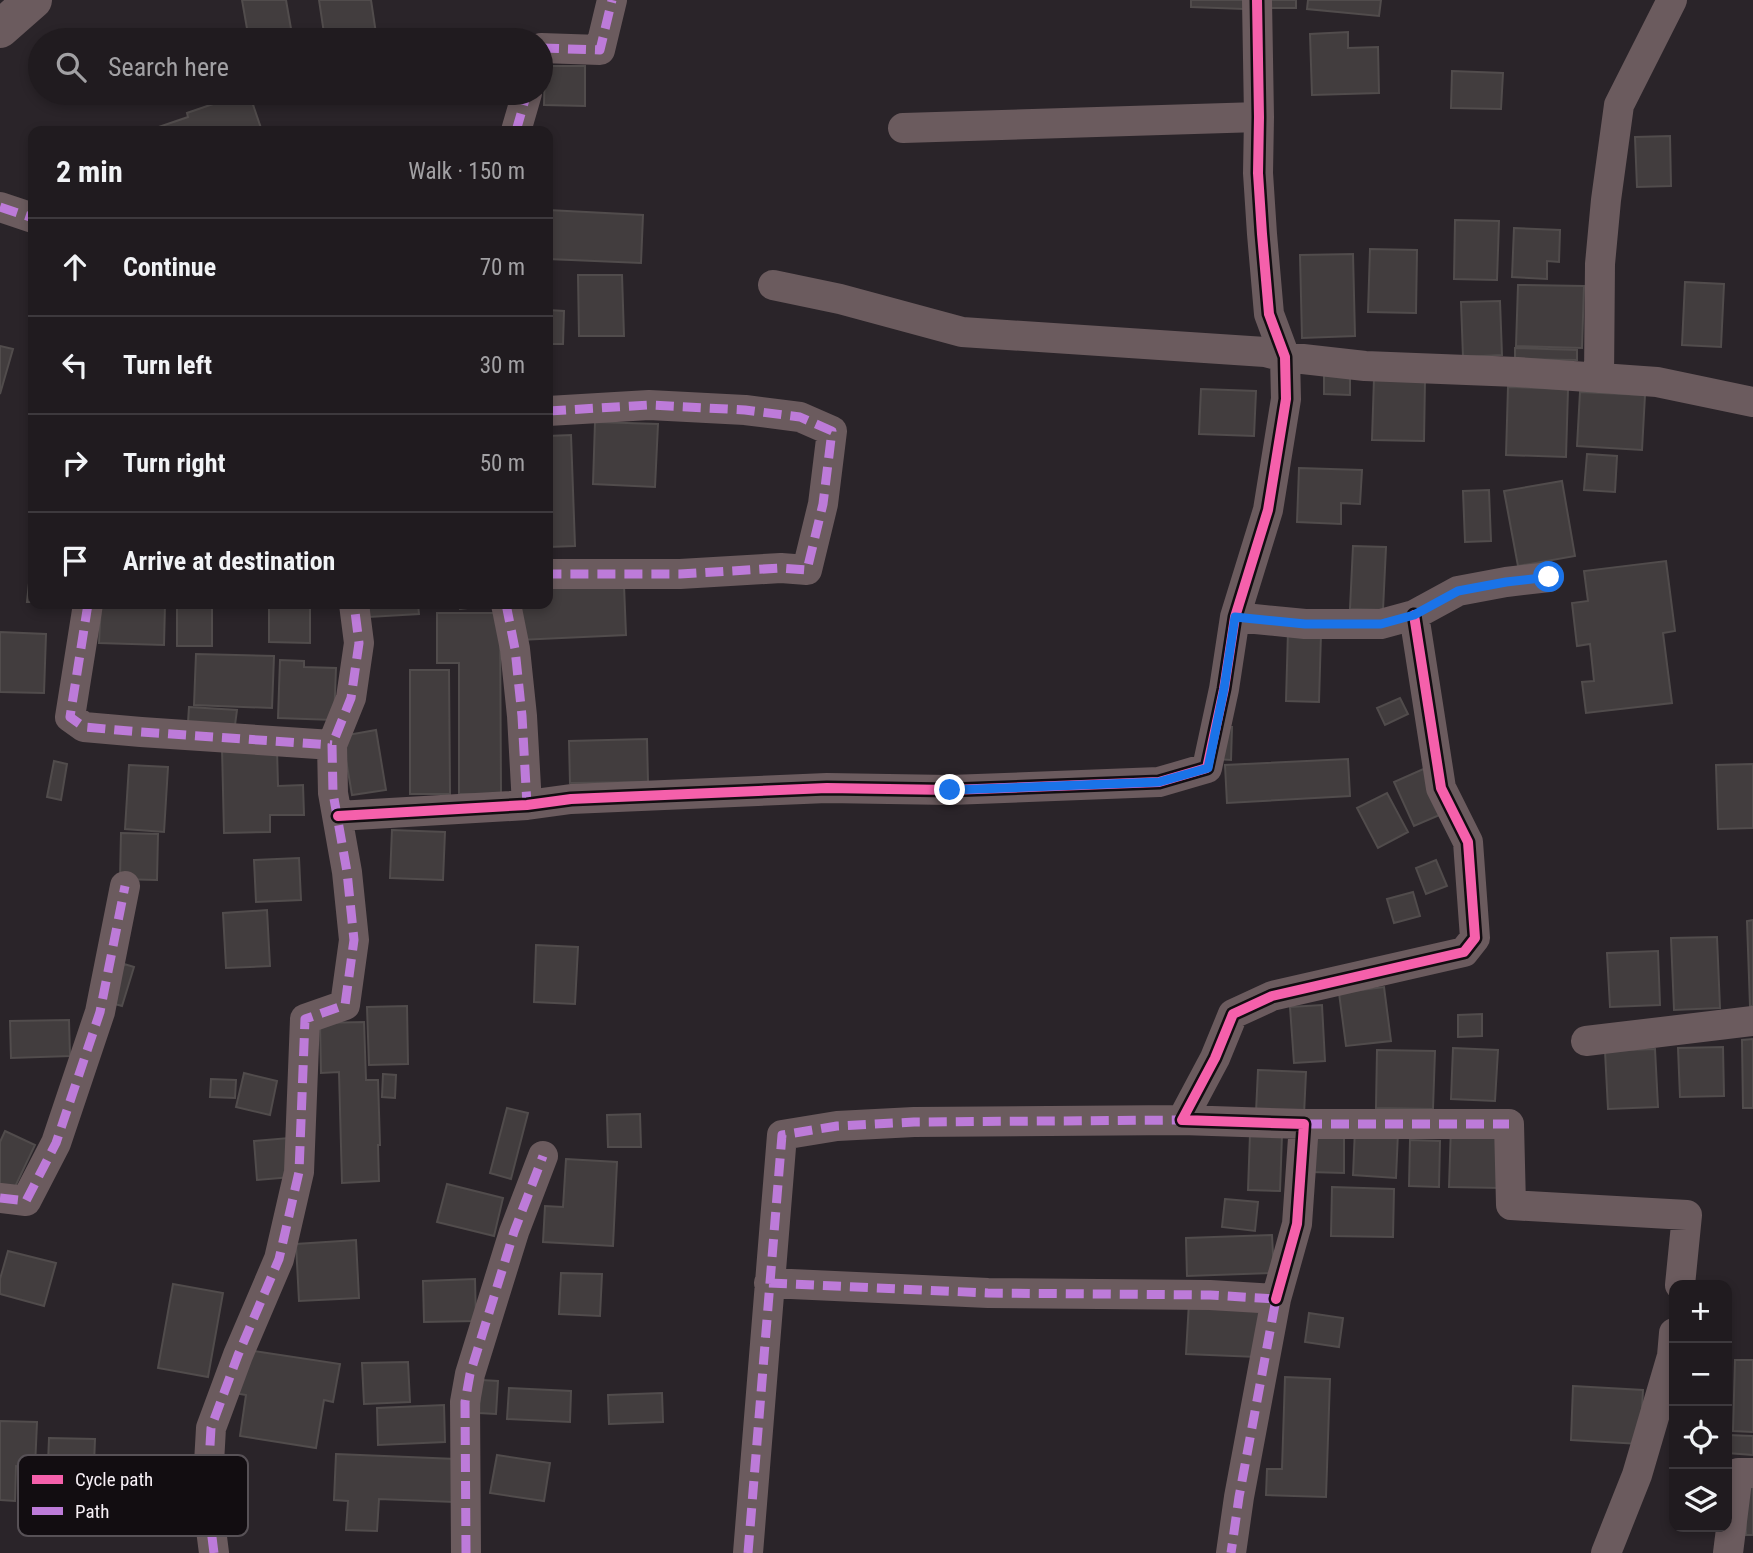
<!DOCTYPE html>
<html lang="en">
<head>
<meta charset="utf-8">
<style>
	:root { --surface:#201b1f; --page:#282428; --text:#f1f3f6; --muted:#a2a1a4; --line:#3d393d }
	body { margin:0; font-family:"Roboto Condensed",sans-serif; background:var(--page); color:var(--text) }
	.controls { position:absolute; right:21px; bottom:21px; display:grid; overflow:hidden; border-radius:14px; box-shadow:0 4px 10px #0003 }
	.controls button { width:63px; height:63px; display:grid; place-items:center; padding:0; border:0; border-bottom:2px solid var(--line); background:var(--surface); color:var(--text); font:35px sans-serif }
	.stop { position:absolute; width:21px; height:21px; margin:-16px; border:5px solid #1a73e8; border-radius:50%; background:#fff }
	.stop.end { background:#1a73e8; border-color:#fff; box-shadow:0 2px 7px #0008 }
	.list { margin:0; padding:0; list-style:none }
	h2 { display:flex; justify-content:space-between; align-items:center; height:91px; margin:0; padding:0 28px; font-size:30px }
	h2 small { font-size:23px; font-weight:400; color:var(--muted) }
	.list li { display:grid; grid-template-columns:46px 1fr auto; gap:21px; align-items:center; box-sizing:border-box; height:98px; padding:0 28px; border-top:2px solid var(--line) }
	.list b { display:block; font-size:26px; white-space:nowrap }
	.list em { font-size:23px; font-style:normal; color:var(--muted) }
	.icon { flex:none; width:38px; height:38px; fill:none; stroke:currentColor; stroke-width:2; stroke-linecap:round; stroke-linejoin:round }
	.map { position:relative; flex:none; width:1753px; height:1553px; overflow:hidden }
	.search { position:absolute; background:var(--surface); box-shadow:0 4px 10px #0003; left:28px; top:28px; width:525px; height:77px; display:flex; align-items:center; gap:18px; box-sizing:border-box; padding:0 24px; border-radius:38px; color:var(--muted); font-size:26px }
	.panel { position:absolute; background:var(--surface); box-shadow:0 4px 10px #0003; left:28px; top:126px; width:525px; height:483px; border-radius:14px }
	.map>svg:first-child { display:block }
	.building { fill:#423d3e; stroke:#514c4c; stroke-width:2 }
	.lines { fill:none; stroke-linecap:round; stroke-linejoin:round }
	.minor { stroke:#6b5b5e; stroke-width:30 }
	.tertiary { stroke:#6b5b5e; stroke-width:38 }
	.quiet { stroke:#bd7bd9; stroke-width:9; stroke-dasharray:18 9; stroke-linecap:butt }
	.cycleway-casing { stroke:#120d11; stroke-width:15 }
	.cycleway { stroke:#f560ab; stroke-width:10 }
	.route { stroke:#1a73e8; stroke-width:9 }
	.key { fill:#120d11; stroke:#575156; stroke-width:2 }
	.key-label { font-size:19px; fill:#f7f0f6 }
</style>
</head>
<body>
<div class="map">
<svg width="1753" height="1553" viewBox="0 0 1753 1553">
	<rect width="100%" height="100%" fill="#2a2429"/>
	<path class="building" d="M242,0H286L293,40H249Z
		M319,0H371L377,40H349V38L325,40Z
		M1191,0H1244V9L1191,7Z
		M1258,0H1296V8H1258Z
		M1308,0H1381L1379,16L1307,9Z
		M1348,32V48L1378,47L1379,93L1312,95L1310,34Z
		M545,66H585V106L544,105Z
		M1452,71L1503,73L1501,109L1451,108Z
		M245,93H249L262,131H147L188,117L187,113Z
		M1670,136L1671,186L1637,187L1635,137Z
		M548,210L643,215L641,263L548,259Z
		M1455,220L1499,221L1497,280L1454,279Z
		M1514,228L1560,230L1559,262L1547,261V279L1512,277Z
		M1370,249L1417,250L1416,313L1368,312Z
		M1353,254L1355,336L1302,338L1300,255Z
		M578,275H622L624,336H579Z
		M1685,282L1724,284L1721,347L1682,345Z
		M1518,285L1584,286L1582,348L1516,346Z
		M1500,301L1502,355L1463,357L1461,302Z
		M548,310L564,311L563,344H548Z
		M0,346L13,349L0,394Z
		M1515,348L1577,350V360L1515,359Z
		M1324,375L1350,376V395L1324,394Z
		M1374,378L1425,379L1424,441L1372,440Z
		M1508,387L1568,389L1566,457L1506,455Z
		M1201,389L1256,391L1254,436L1199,434Z
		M1580,392L1645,395L1642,450L1577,446Z
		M595,422L658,424L655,487L593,484Z
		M571,435L575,546L548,547V436Z
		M1587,454L1617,456L1615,492L1584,490Z
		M1299,468L1362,470L1360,504L1341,503V524L1297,522Z
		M1562,481L1575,556L1518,566L1504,491Z
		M1489,490L1491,541L1465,542L1463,491Z
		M33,545V602H27Z
		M1353,546L1386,547L1383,610L1350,609Z
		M1666,561L1675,631L1663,633L1672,703L1586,713L1582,682L1594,681L1590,644L1577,646L1572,603L1588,601L1584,571Z
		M624,585L626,635L519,640L517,604H548V588Z
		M101,604H165L164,645L99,643Z
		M177,604H212V646H177Z
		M269,604H310V643L269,642Z
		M369,604H418L419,614L369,617Z
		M459,604H493V605L460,609Z
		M437,613H500L501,794H459V663H437Z
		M1288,631L1321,633L1319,702L1286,701Z
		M0,632L46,634L44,693L0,692Z
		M196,654L274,656L272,708L194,705Z
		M280,660L304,661V667L336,668L334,720L278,718Z
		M410,670H449L450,794H410Z
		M1400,698L1408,714L1385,725L1377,708Z
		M189,707L237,710L235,725L188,722Z
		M1217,727H1232L1231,760L1216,759Z
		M376,730L386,790L352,795L342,736Z
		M647,739L648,782L570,783L569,741Z
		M222,748H277L278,786L303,785L304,815H270V832L224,833Z
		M1348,759L1350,796L1227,803L1225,765Z
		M54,761L67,764L61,800L47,797Z
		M1753,764V828L1718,829L1716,765Z
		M129,765L168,767L164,832L125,829Z
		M1430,766L1449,811L1414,826L1394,782Z
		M1387,793L1408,832L1378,848L1357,808Z
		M392,830L445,832L443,880L390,878Z
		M121,833L158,834L157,880L120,879Z
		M299,858L301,900L256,902L254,860Z
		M1436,860L1447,886L1426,894L1416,868Z
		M1413,892L1420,916L1394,923L1387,899Z
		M267,910L270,966L226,968L223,913Z
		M1753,920V1006H1750L1747,921Z
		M1717,937L1720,1008L1674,1010L1671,938Z
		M536,945L578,947L575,1004L534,1002Z
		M1658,951L1660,1005L1610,1007L1607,953Z
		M124,964L134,967L122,1006L111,1003Z
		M1384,987L1391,1041L1346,1046L1339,993Z
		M1322,1005L1325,1061L1294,1063L1290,1007Z
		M407,1006L408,1064L369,1065L367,1007Z
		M1482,1014V1036L1458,1037V1015Z
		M69,1020L70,1056L11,1058L10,1021Z
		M364,1022L366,1080H378L380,1145H378L379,1181L342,1183L339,1072L321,1073L320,1023Z
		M1753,1039V1108H1743L1742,1040Z
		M1723,1047L1724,1096L1680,1097L1678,1048Z
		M1453,1048L1498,1050L1495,1101L1451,1099Z
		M1655,1049L1658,1107L1608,1109L1605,1051Z
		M1377,1050L1435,1051L1433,1109L1376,1108Z
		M1258,1070L1306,1072L1304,1115L1256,1112Z
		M244,1073L277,1081L270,1115L236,1107Z
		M383,1074L396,1075L395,1098L382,1097Z
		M211,1079L236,1080L235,1098L210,1097Z
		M507,1108L528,1113L511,1179L490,1173Z
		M640,1114L641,1147H608L607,1115Z
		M1451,1126L1502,1128L1501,1188L1449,1187Z
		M1355,1129L1398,1132L1396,1178L1353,1175Z
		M5,1131L35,1145L13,1191L0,1185V1142Z
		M1250,1134L1282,1135L1280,1191L1248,1190Z
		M1311,1134H1344V1173L1310,1172Z
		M289,1138L292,1177L257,1180L254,1141Z
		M1410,1140L1440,1141L1439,1187L1409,1186Z
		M566,1159L617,1162L613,1246L543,1242L545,1206L563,1207Z
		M447,1184L503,1198L494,1236L437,1222Z
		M1332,1187L1394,1189L1393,1237L1331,1236Z
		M1225,1199L1258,1202L1255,1231L1222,1227Z
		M1272,1235L1274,1273L1187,1276L1186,1238Z
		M356,1240L359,1298L299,1301L296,1244Z
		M8,1251L56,1263L44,1306L0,1294V1279Z
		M561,1273L602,1274L600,1316L559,1314Z
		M475,1279L476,1321L424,1322L423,1281Z
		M173,1284L223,1293L208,1377L158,1368Z
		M1189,1302L1260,1306L1257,1357L1186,1354Z
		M1309,1313L1343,1318L1339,1347L1305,1342Z
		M241,1349L340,1364L333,1402L324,1400L316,1448L240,1436L246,1395L234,1393Z
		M1735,1360H1753V1432L1733,1431Z
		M408,1362L410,1402L364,1404L362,1363Z
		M1285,1377L1330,1379L1326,1497L1266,1495L1267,1469H1282Z
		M481,1380L498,1381L496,1414L479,1413Z
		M1573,1386L1643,1390L1640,1444L1571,1440Z
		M509,1388L571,1391L570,1422L507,1419Z
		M662,1393L663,1422L609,1424L608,1395Z
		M444,1405L445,1442L378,1445L377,1408Z
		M0,1421L37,1422L35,1467L16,1466L15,1501L0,1500Z
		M1727,1435L1753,1436V1455L1727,1453Z
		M49,1438L95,1439L93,1490L47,1488Z
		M336,1454L456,1459L454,1502L379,1499L377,1531L346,1530L348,1501L334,1500Z
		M497,1455L550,1463L544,1501L490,1493Z
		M1745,1486H1753V1535H1746Z"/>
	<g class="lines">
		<path class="minor" d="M541,48L600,50L612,0
			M903,128L1259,117
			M516,131L527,93
			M0,207L33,218
			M773,285L840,299L962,332L1265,352L1285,357L1365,366L1517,372L1657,382L1753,402
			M1599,378L1600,264L1606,200L1619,105L1672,0
			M548,411L649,405L745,410L800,417L832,431L823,504L807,570L781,568L680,574H548
			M88,604L70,717L84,727L141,732L332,745
			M506,604L515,649L522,716L527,805
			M1235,617L1305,624H1381L1414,615L1458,591L1506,582L1549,577
			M338,816L527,805L571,799L827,788L950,790L1159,782L1207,768L1224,689L1235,617L1268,510L1286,399L1285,357L1269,314L1262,234L1258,173L1259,117L1257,0
			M1586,1041L1753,1021
			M1304,1124H1509L1511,1205L1687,1215L1680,1285
			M0,1198L26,1201L56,1143L100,1012L125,886
			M769,1283L988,1293L1210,1295L1276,1299L1239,1497L1231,1553
			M1276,1299L1297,1224L1304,1124L1182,1120L1215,1058L1233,1014L1272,996L1464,952L1475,938L1468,842L1441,788L1414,615
			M214,1553L207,1498L211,1428L238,1355L279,1259L299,1172L305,1019L345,1005L354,940L347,872L333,793L332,745L351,698L359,643L354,604
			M466,1553L465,1402L470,1374L514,1232L543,1156
			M748,1553L782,1135L837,1126L914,1122L1182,1120
			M1606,1553L1637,1475L1672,1356L1674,1333
			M1728,1553L1738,1473H1753"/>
		<path class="tertiary" d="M0,29L33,0"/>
		<path class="quiet" d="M541,48L600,50L612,0
			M516,131L527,93
			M0,207L33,218
			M548,411L649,405L745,410L800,417L832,431L823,504L807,570L781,568L680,574H548
			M88,604L70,717L84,727L141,732L332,745
			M506,604L515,649L522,716L527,805
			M1304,1124H1509
			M0,1198L26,1201L56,1143L100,1012L125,886
			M769,1283L988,1293L1210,1295L1276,1299L1239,1497L1231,1553
			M214,1553L207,1498L211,1428L238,1355L279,1259L299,1172L305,1019L345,1005L354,940L347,872L333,793L332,745L351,698L359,643L354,604
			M466,1553L465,1402L470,1374L514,1232L543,1156
			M748,1553L782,1135L837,1126L914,1122L1182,1120"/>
		<g class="cycleway-casing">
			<path id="cycleway" d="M338,816L527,805L571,799L827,788L950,790L1159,782L1207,768L1224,689L1235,617L1268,510L1286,399L1285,357L1269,314L1262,234L1258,173L1259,117L1257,0
				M1276,1299L1297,1224L1304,1124L1182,1120L1215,1058L1233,1014L1272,996L1464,952L1475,938L1468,842L1441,788L1414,615"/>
		</g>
		<use href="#cycleway" class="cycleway"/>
	</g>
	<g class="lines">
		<path class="route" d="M950,790L1159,782L1208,768L1224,689L1235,617L1305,624H1381L1414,615L1458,591L1506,582L1549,577"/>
	</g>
	<rect x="18" y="1455" width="230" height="81" rx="10" class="key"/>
	<rect x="32" y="1475" width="31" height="9" fill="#f560ab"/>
	<rect x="32" y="1507" width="31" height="8" fill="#bd7bd9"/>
	<g class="key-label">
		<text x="75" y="1486">Cycle path</text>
		<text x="75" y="1518">Path</text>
	</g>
</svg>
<div class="controls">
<button>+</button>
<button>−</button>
<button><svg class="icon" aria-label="locate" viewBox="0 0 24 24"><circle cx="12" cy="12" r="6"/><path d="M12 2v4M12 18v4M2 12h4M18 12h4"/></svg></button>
<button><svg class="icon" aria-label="layers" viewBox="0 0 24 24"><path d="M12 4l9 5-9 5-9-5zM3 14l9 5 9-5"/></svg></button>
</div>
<div class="stop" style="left:1549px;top:577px"></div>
<div class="stop end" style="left:950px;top:790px"></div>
<div class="search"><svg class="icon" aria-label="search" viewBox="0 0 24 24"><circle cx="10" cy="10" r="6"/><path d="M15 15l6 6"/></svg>Search here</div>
<section class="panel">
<h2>2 min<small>Walk · 150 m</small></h2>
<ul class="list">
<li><svg class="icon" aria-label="ahead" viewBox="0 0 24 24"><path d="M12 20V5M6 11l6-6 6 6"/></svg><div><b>Continue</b></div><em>70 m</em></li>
<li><svg class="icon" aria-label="left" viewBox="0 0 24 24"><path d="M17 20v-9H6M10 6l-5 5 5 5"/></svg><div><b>Turn left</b></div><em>30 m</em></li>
<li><svg class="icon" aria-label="right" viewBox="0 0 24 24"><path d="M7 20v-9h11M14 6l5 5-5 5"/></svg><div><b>Turn right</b></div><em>50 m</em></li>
<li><svg class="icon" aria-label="arrive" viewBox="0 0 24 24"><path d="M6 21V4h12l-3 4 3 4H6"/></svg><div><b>Arrive at destination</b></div></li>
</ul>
</section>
</div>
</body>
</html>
